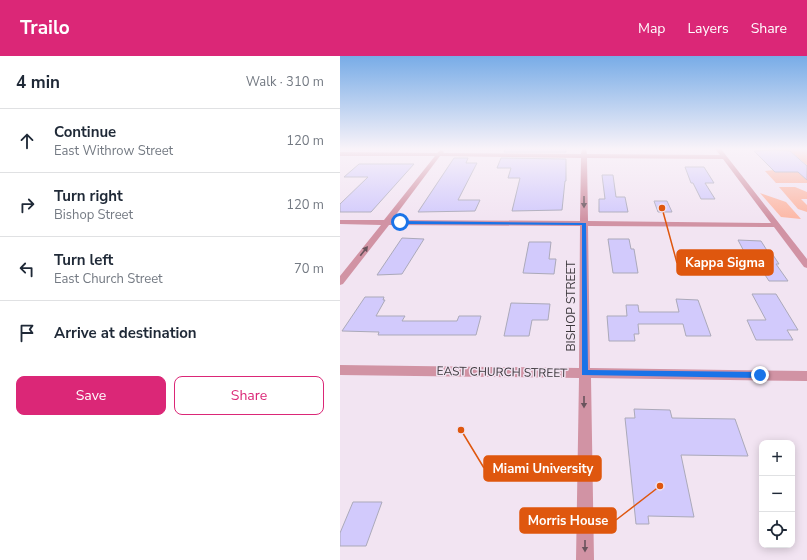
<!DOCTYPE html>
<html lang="en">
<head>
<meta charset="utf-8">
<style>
	:root { --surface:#fff; --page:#f2f2f3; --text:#1f2937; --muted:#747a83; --line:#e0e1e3; --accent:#db2777 }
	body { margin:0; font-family:"Nunito Sans",sans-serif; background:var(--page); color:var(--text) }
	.controls { position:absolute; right:12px; bottom:12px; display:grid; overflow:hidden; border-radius:8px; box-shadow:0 2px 10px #0003 }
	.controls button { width:36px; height:36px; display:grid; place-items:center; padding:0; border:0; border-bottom:1px solid var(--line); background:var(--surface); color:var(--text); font:20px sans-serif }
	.stop { position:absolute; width:12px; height:12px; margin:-9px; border:3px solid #1a73e8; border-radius:50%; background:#fff }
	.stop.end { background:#1a73e8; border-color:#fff; box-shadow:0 1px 4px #0008 }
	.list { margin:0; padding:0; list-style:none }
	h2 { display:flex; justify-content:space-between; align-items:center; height:52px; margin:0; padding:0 16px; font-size:17px }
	h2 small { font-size:13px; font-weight:400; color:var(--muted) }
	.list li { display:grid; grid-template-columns:26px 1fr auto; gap:12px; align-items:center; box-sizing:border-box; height:64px; padding:0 16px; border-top:1px solid var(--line) }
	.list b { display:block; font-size:15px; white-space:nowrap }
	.list p { margin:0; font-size:13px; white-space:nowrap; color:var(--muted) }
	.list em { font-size:13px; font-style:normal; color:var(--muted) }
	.actions { display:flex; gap:8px; padding:12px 16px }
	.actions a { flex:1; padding:9px 0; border:1px solid var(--accent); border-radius:8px; text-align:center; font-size:14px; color:var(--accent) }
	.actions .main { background:var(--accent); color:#fff }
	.icon { flex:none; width:22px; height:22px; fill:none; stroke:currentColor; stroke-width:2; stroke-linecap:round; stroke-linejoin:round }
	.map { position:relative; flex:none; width:467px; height:504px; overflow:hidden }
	header { display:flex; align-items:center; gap:24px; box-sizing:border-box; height:56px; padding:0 20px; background:var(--accent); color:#fff }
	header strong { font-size:19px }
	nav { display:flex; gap:22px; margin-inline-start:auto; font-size:14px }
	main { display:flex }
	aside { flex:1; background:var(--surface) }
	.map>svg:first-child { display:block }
	.green { fill:#fcb8a6 }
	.building { fill:#d2cafc; stroke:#aba9b9 }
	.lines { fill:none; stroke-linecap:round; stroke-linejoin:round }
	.minor { fill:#d193a4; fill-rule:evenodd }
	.oneway { fill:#69535c }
	.route { fill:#1a73e8 }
	.labels { text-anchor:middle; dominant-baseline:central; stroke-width:3; stroke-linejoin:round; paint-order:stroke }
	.street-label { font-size:12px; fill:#3d383d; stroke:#f2e4f2 }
	.leader { fill:none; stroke:#df570e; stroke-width:1.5 }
	.callout-dot { fill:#df570e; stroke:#f2e4f2; stroke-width:1.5 }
	.callout { fill:#df570e; stroke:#df570e; stroke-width:1.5 }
	.callout-label { font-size:13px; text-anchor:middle; font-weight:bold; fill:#fff }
</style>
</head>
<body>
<header>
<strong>Trailo</strong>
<nav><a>Map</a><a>Layers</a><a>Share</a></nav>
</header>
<main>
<aside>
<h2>4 min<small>Walk · 310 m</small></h2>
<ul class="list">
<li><svg class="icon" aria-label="ahead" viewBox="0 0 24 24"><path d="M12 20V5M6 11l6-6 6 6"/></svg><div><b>Continue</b><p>East Withrow Street</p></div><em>120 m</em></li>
<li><svg class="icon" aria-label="right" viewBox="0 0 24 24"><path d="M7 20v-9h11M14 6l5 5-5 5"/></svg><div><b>Turn right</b><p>Bishop Street</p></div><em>120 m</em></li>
<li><svg class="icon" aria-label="left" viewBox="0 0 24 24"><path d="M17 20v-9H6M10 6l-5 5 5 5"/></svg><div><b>Turn left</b><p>East Church Street</p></div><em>70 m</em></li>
<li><svg class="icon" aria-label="arrive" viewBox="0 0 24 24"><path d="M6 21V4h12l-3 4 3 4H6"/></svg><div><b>Arrive at destination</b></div></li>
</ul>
<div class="actions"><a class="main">Save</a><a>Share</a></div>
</aside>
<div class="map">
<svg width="467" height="504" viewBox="0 0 467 504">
	<rect width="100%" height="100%" fill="#f2e4f2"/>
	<path class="green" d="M427,93H467V109L450,95L429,94Z
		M434,114L458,116L467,124V127H436L425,115Z
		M439,131H455L467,136V143H461L467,149V156L458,153Z
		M420,137L446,146L461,163L441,161Z"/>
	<path class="building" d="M165,93H226V96H164Z
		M436,94L450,95L467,110V124L458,116H435L414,95Z
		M114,102H128L126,107H137L118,144H140L135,155L78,156Z
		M161,102L226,103V125H225L222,154L172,155L180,122H168L171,112H157Z
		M19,108H74L31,156H0V148L28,121H4Z
		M345,111H364L374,127H365L375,143H361L353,127H351Z
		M262,119H273L276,141H285L288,156H259V143H265Z
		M314,145H327L332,156H318Z
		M62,182L84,183L62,218L37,219Z
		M268,183H289L291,193H294L298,217H273Z
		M398,184L421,185L428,196H431L439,208H436L448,225H429L416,205H409Z
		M189,186H211L209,203H216L214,218L183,217Z
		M412,238H436L458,274H447L453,284H416L407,264H426Z
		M25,241H44L43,244H45L36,260H65L62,265H117L119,260H141L136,279H38L39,276L2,275Z
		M336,243L358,244L371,280H346L343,268H298L299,278H294L295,285H269L267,260H287L286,249H298L299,256H339Z
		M171,247L210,248L208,264H192L189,280H164Z
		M294,353L330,354L332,362L395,363L408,400L341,399L354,461L308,460L309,468H296L285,362H295Z
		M13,446H42L26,490H0V477Z"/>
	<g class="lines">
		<path class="minor" d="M242,93H246L247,98L380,99L375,93H381L467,203V212L464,211L434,171L248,170L250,312L467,315V325L251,322L254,504H236L239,322L0,319V309L239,312L240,170L49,169L3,228L0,229V220L41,169L0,168V164H44L95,100H0V96L97,97L101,94L104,96L103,97L241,98ZM100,100L241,102L240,165L52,164ZM247,102L383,103L431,167L248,165Z"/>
	</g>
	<defs><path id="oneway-solid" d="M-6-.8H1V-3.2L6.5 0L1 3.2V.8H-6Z"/></defs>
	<g class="oneway">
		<use href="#oneway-solid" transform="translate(244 146) rotate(90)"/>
		<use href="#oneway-solid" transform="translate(24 195) rotate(-52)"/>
		<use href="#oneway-solid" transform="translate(244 346) rotate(90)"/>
		<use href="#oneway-solid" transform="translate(245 490) rotate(90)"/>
	</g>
	<linearGradient id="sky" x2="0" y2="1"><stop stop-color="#78ace7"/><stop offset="0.57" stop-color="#f9f3f9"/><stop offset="1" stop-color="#f9f3f9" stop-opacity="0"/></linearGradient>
	<rect width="467" height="163" fill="url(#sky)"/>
	<path class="route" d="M59,165L246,167L248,314L420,316L424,319L420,322L242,319V169L60,168Z"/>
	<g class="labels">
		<g class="street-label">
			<text transform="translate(231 250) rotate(-90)">BISHOP STREET</text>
			<text transform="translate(162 316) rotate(1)">EAST CHURCH STREET</text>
		</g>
	</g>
	<path class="leader" d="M322 152L337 207M121 374L144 412M320 430L276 464"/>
	<g class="callout-dot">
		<circle cx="322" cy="152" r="4"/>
		<circle cx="121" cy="374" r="4"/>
		<circle cx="320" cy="430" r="4"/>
	</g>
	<g class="callout">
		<rect x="337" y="194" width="96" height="25" rx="4"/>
		<rect x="144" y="400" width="117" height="25" rx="4"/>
		<rect x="180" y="452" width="96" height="25" rx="4"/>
	</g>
	<g class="callout-label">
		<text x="385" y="211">Kappa Sigma</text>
		<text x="203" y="417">Miami University</text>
		<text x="228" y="469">Morris House</text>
	</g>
</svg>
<div class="controls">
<button>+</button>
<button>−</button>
<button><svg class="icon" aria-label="locate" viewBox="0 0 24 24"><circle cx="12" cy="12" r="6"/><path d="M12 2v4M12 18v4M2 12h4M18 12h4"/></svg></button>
</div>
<div class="stop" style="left:60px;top:166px"></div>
<div class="stop end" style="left:420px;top:319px"></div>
</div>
</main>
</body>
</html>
